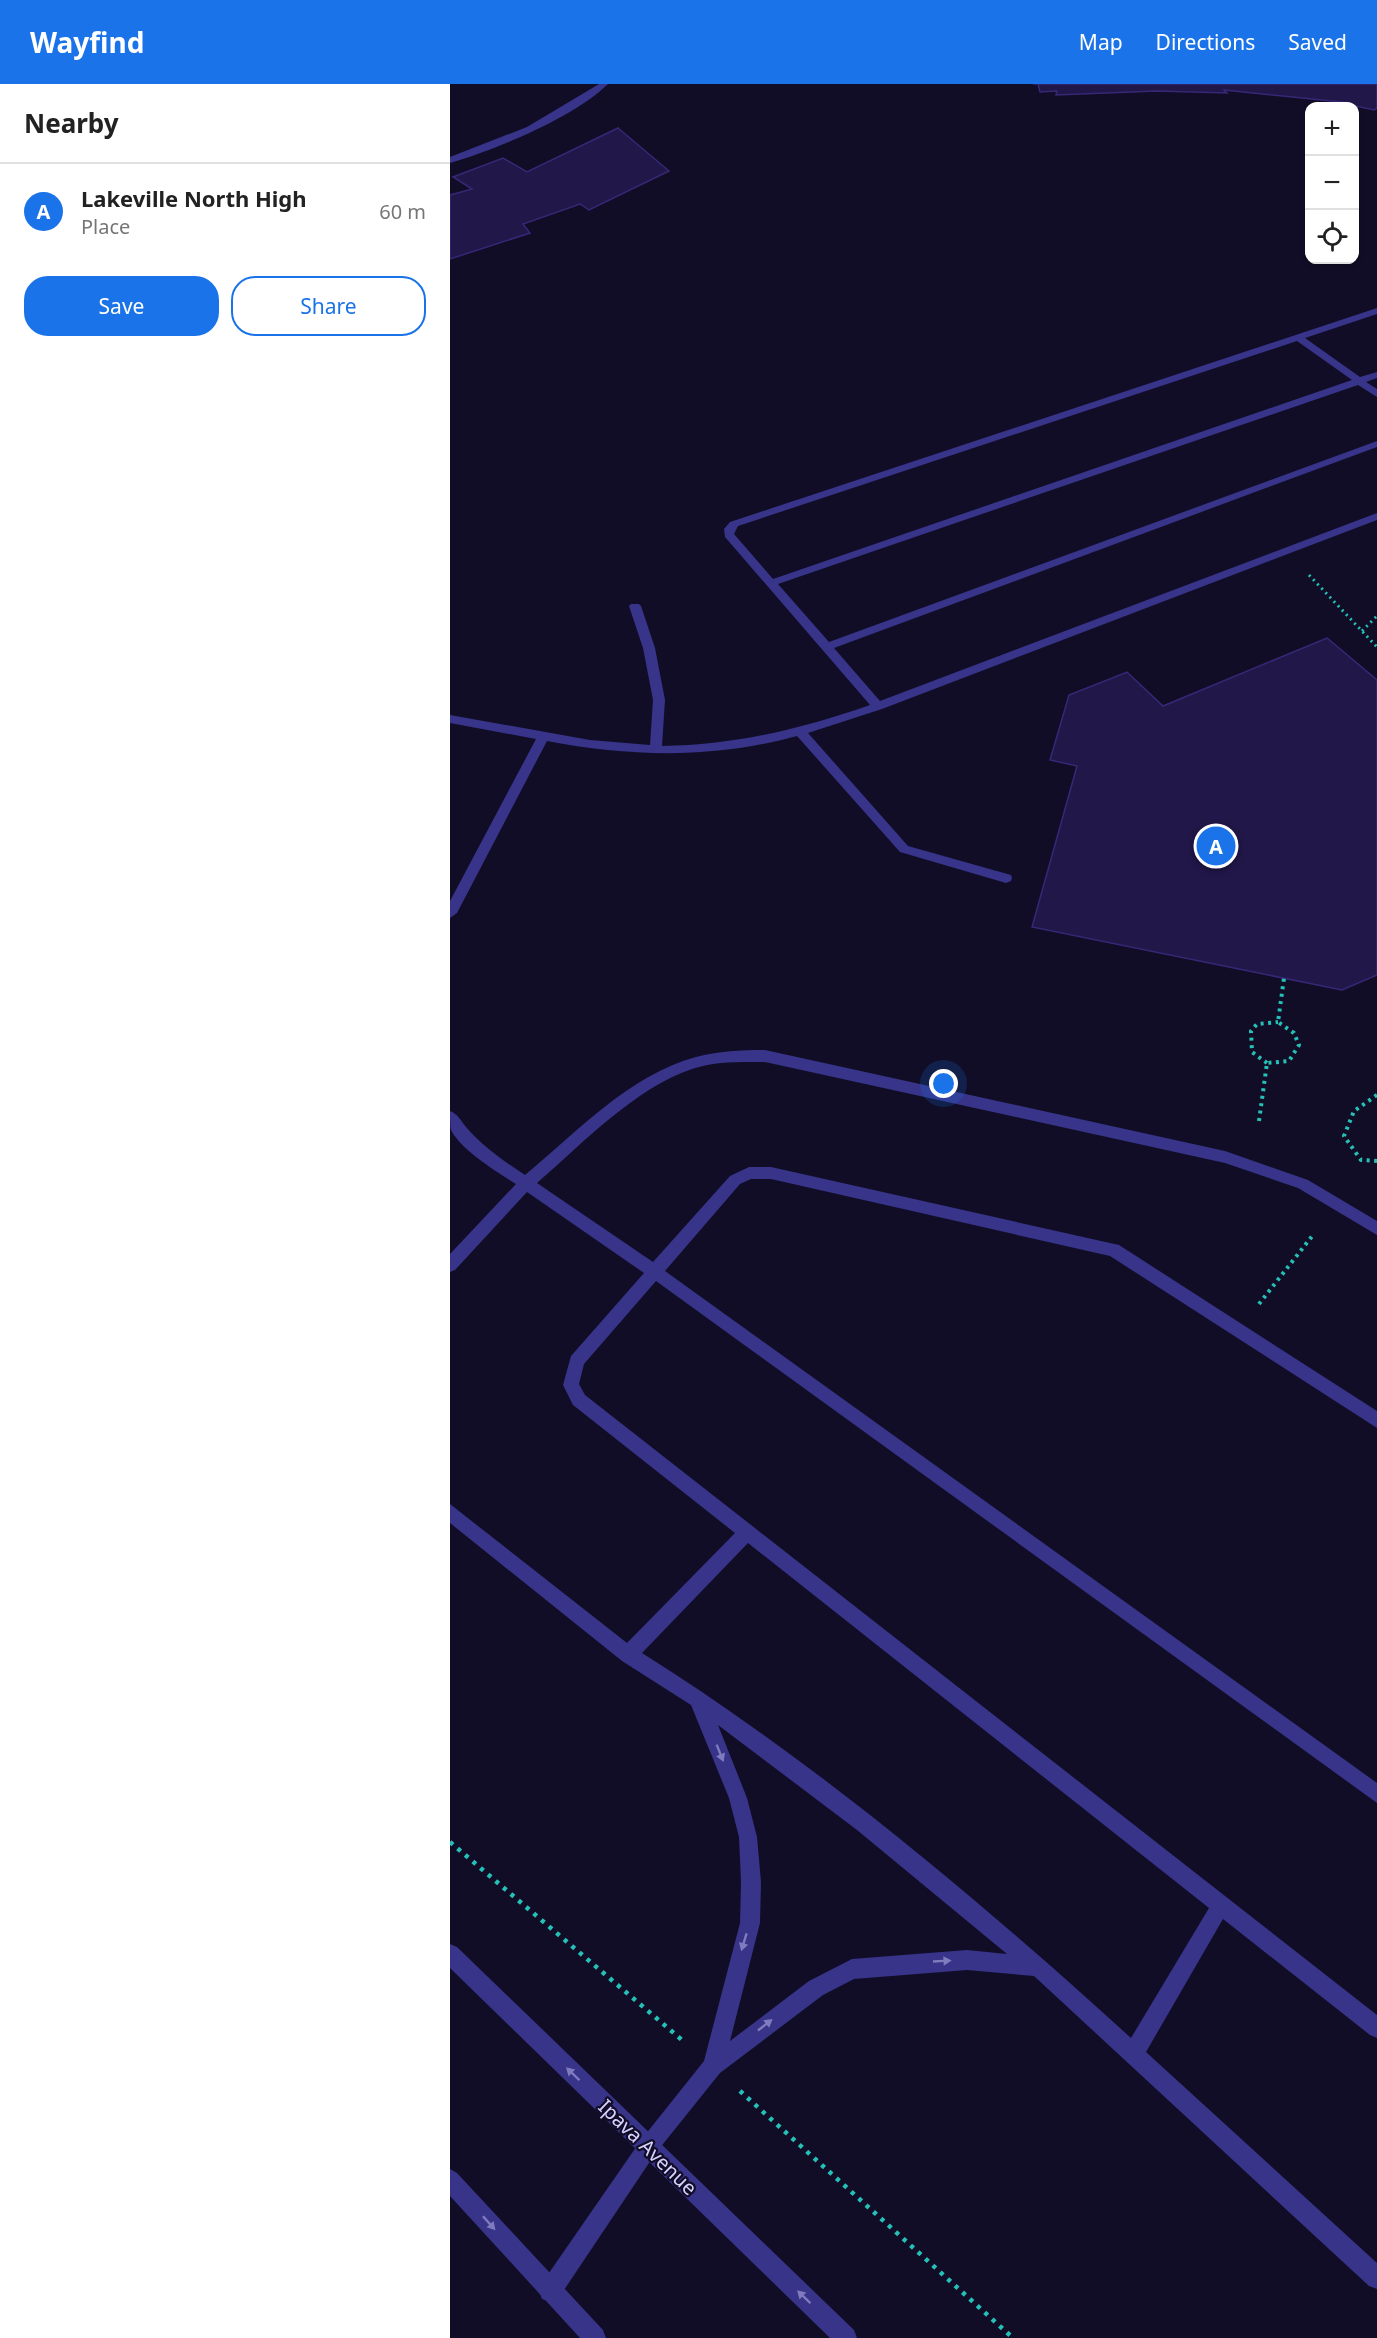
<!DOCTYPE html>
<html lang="en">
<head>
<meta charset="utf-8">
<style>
	:root { --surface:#fff; --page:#f6f6f6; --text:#222; --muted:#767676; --line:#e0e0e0; --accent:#1a73e8 }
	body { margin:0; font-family:"Noto Sans",sans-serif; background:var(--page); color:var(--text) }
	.controls { position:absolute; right:18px; top:18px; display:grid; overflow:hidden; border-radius:12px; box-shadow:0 2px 4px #0004 }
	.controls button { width:54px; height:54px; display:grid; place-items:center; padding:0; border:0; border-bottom:2px solid var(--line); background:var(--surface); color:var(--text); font:30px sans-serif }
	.you { position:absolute; left:494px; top:1000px; width:21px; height:21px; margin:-15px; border:4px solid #fff; border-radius:50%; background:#1a73e8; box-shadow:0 0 0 9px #1a73e833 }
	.badge { display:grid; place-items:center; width:39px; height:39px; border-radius:50%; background:var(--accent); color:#fff; font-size:20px; font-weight:700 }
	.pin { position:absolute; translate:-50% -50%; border:3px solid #fff; box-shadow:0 2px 6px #0006 }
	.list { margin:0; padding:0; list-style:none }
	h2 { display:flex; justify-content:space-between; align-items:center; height:78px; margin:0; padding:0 24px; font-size:26px }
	h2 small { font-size:20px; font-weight:400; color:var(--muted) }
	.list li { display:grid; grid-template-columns:39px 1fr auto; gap:18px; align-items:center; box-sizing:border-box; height:96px; padding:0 24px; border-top:2px solid var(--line) }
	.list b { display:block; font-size:22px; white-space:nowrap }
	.list p { margin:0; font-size:20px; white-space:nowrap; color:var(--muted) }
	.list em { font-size:20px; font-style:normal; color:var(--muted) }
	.actions { display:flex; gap:12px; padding:18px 24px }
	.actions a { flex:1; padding:14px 0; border:2px solid var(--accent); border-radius:24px; text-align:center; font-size:21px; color:var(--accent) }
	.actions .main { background:var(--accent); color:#fff }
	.icon { flex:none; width:33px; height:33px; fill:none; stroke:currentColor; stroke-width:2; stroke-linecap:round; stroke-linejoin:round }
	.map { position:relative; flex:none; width:927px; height:2254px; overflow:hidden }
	header { display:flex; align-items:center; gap:36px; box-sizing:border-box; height:84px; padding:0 30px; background:var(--accent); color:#fff }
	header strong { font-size:28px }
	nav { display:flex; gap:33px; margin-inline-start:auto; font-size:21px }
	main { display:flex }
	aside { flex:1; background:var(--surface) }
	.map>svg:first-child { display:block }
	.building { fill:#211749; stroke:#372877; stroke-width:1.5 }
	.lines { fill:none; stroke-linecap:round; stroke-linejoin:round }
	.path-far2 { stroke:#25c0b7; stroke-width:3; stroke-dasharray:2 4; stroke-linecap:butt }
	.path-far1 { stroke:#25c0b7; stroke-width:4; stroke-dasharray:3 4.5; stroke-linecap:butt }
	.path { stroke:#25c0b7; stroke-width:4.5; stroke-dasharray:4 6; stroke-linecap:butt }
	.service { fill:#373489; fill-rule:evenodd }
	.tertiary { fill:#373489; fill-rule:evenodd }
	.oneway { fill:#7f7bbe }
	.labels { text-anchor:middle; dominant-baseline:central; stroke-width:4.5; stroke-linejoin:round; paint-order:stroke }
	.near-street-label { font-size:20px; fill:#d7d2ff; stroke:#110d26 }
</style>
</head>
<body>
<header>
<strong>Wayfind</strong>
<nav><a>Map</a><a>Directions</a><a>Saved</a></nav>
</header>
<main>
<aside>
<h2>Nearby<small></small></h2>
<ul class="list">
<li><span class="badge">A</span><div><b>Lakeville North High</b><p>Place</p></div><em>60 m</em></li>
</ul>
<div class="actions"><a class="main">Save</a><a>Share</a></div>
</aside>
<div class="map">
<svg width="927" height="2254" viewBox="0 0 927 2254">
	<rect width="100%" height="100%" fill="#110d26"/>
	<path class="building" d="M583,0H927V24L924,26L901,21V19L774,6L777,9L707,7L606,11L607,7L590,8L588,0Z
		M168,44L219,87L139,126L130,120L73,140L80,149L0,175V111L22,105L3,93L53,74L77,88Z
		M877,554L927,596V891L892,906L582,843L627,682L600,676L619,611L677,588L713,622Z"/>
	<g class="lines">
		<path class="path-far2" d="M859,491L927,563
			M912,547L927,532"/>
		<path class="path-far1" d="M817,979L802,968L801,947L807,940L828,938
			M927,1011L904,1027L894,1052L911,1076L927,1077
			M809,1037L817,979L839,977L849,961L844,949L828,938L834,894
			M809,1220L863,1151"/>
		<path class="path" d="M0,1758L232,1956
			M290,2007L563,2254"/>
		<path class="service" d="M149,0H158C123,34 47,65 0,79V73L77,43Z
			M927,224V230L855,254L910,293L927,288V294L916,298L927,305V313L908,301L328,500L379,558L927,357V363L384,564L430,617L927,429V436L432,625L358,649L458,762L561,791L562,794L561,797L556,799L450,768L347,652C264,675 181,673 97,657L7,829L0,834V817L86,655L0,639V631L140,656L200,661L203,616L193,564L179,522L181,520H189L191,522L205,564L215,616L212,662C285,661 351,645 420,621L275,453L274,445L280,438ZM847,257L902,296L323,495L284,450L288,442Z
			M315,966L775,1067L858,1096L927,1137V1151L848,1104L775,1079L315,978C291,978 265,977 242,985C185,1004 132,1060 87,1099L203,1178L280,1092L299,1083H321L669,1161L927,1327V1344L660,1172L321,1095H301L290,1100L215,1187L927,1699V1719L206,1197L134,1280L129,1300L135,1311L927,1931V1954L920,1951L773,1835L696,1968L927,2179V2205L919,2202L584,1892L517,1886L404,1895L373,1911L270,1989L205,2070L108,2215L100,2218L92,2215L89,2207L92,2199L191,2056L254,1977L290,1839L291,1798L289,1753L279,1714L241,1621L172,1577L0,1439V1420L177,1559L285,1449L123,1321L113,1301L121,1272L194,1189L77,1108L5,1186L0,1188V1170L66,1100C47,1088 11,1066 1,1046C0,1041 0,1033 0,1027C8,1030 11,1037 16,1043C33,1063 54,1077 75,1091C127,1048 179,991 246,973C268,967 292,966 315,966ZM298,1459L759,1824L681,1954C528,1815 367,1679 192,1569ZM268,1641L407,1746L557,1870L517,1866L402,1875L359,1897L280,1957L310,1839L311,1798L307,1753L297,1714Z"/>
		<path class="tertiary" d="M0,1860L7,1863L404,2246L407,2254H380L0,1884Z
			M0,2085L7,2089L153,2246L156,2254H130L0,2112Z"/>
	</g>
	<defs><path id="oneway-solid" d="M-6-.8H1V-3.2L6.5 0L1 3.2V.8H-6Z" transform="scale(1.5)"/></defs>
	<g class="oneway">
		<use href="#oneway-solid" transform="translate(270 1669) rotate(68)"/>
		<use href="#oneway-solid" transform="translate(294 1858) rotate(107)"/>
		<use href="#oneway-solid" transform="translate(492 1877) rotate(-3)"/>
		<use href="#oneway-solid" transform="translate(315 1941) rotate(-38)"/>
		<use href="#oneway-solid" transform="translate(123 1990) rotate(-136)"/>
		<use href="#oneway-solid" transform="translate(39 2139) rotate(48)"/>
		<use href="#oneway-solid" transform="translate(354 2213) rotate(-136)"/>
	</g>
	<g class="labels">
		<g class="near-street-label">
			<text transform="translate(198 2063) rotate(44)">Ipava Avenue</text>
		</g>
	</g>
</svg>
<div class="controls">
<button>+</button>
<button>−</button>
<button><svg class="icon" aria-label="locate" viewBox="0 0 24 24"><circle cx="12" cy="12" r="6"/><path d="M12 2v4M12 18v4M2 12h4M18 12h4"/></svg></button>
</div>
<div class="you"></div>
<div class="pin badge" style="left:766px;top:762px">A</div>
</div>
</main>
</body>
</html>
